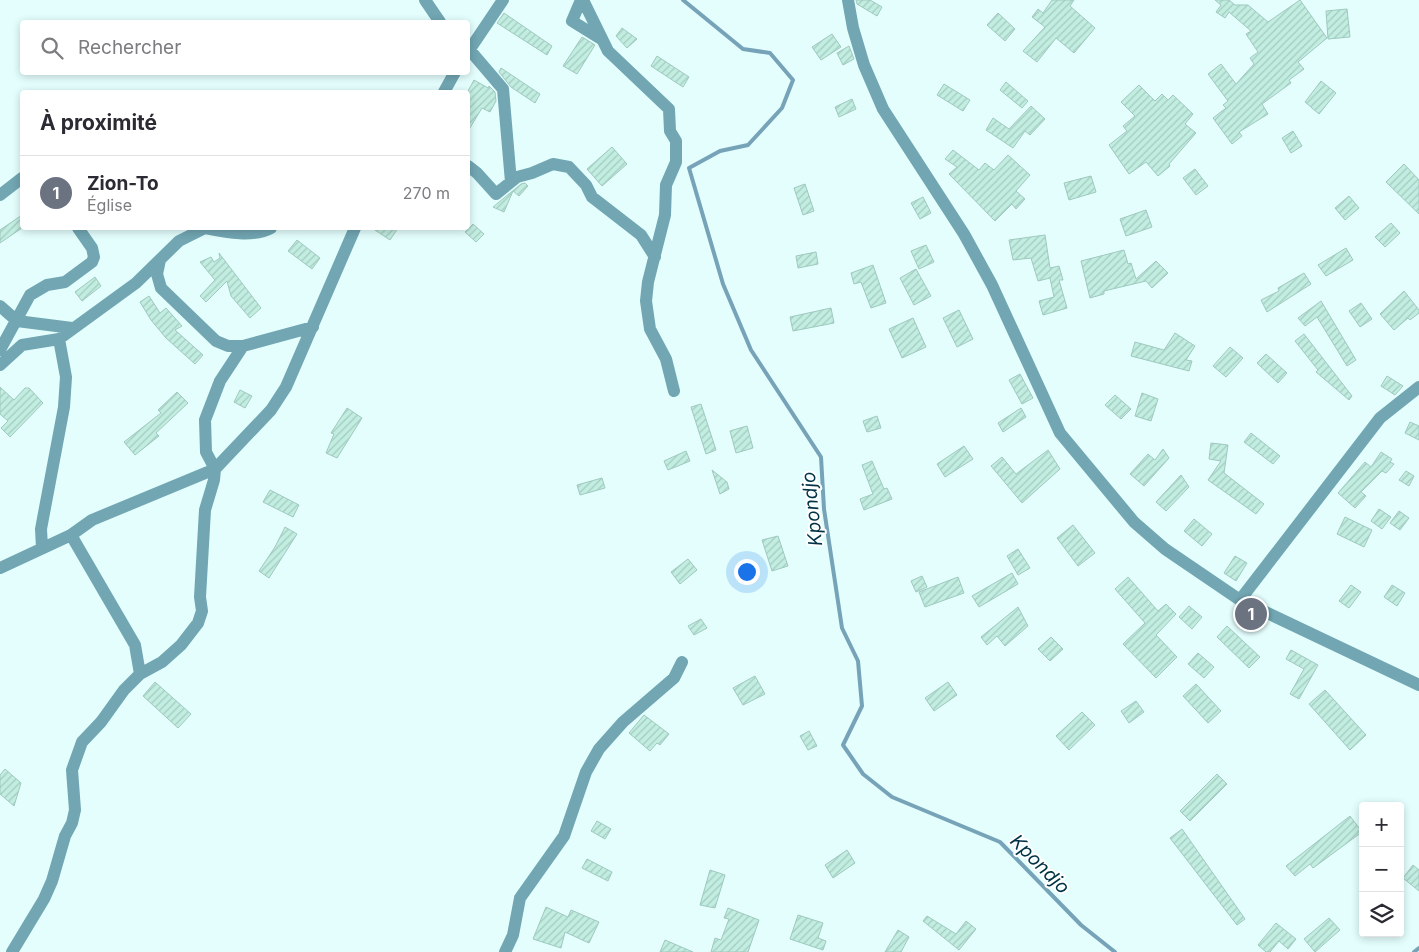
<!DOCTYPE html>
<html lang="fr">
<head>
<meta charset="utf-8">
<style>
	:root { --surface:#fff; --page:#f2f2f3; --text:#2b2b33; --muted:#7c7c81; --line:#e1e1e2; --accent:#0f766e }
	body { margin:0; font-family:Inter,sans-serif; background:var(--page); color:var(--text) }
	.controls { position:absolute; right:15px; bottom:15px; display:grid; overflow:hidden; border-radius:5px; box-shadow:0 2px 8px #0003 }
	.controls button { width:45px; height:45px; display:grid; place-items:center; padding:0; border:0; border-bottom:1px solid var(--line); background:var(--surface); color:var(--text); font:25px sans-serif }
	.you { position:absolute; left:746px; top:571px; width:18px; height:18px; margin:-12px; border:4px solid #fff; border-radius:50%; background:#1a73e8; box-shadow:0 0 0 8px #1a73e833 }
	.badge { display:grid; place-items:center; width:32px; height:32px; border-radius:50%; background:var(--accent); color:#fff; font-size:16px; font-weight:700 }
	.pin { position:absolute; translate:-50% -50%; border:2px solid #fff; box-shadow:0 1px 5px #0006 }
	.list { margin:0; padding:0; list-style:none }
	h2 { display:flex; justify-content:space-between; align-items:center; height:65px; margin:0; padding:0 20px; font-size:21px }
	h2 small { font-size:16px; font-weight:400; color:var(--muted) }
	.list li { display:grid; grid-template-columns:32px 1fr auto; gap:15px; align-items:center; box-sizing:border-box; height:75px; padding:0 20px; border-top:1px solid var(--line) }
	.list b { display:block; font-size:19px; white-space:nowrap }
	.list p { margin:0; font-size:16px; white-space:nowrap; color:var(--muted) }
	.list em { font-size:16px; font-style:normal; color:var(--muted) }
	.icon { flex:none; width:28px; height:28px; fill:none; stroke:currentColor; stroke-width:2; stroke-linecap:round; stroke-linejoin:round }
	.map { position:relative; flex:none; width:1419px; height:952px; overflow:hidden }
	.search { position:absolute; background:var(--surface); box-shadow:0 2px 8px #0003; left:20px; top:20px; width:450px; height:55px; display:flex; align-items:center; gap:12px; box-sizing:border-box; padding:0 18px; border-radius:5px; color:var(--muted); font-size:19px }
	.panel { position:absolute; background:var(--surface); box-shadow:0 2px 8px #0003; left:20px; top:90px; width:450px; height:140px; border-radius:5px }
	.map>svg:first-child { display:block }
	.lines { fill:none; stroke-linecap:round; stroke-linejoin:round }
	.stream { stroke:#77a3b8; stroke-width:4 }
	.building { fill:url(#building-hatch); stroke:#9fc9be }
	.minor { stroke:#71a6b2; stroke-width:12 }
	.labels { text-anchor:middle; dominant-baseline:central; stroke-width:4; stroke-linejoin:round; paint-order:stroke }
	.water-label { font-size:19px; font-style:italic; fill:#013346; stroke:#fff }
</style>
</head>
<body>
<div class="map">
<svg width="1419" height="952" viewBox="0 0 1419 952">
	<defs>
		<pattern id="building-hatch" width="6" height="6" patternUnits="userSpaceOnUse" patternTransform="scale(1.25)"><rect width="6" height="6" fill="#c2ede1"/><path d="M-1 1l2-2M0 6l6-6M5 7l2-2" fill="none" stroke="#a5cbc0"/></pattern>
	</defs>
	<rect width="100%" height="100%" fill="#e3fefd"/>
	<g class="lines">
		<path class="stream" d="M683,0L743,49L770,53L793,80L782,108L748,145L720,151L689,168L723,284L751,350L821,457L824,509L842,628L858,661L862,706L843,745L863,774L892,797L1000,842L1081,925L1115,952
			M1414,952L1419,948"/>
	</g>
	<path class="building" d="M856,0H870L882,7L877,16L857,4Z
		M1052,0H1074L1070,6L1095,28L1074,53L1056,38L1037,62L1023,51L1045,27L1032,17L1038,9L1043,13Z
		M1215,0H1229L1235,5H1248L1268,22L1300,0L1327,38L1298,62L1304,69L1289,80L1291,83L1262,104L1268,114L1239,132L1242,136L1232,144L1213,118L1226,108L1223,105L1228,101L1208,74L1221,64L1236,84L1254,64L1250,58L1258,52L1246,34L1251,31L1229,12L1225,18L1216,12L1221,5Z
		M1347,9L1350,37L1328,39L1326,11Z
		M504,13L552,46L547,55L497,23Z
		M998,13L1015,29L1005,41L987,25Z
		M622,28L637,39L627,48L616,36Z
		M832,34L841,47L821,60L812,47Z
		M582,37L595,45L577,74L563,66Z
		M849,46L854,59L843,65L837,53Z
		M657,56L689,77L683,87L651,66Z
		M501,68L540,94L535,103L511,87L499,72Z
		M474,80L488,88L489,86L495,92L496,101L490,112L482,108L468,131V91Z
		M1321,81L1336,93L1319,114L1305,102Z
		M1006,82L1028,101L1022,108L1000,90Z
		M944,84L970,100L963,111L937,95Z
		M1139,85L1155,101L1162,94L1168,100L1173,95L1193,114L1185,124L1196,133L1169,164L1170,166L1158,176L1146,162L1129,174L1109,145L1127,131L1123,126L1135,116L1121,102Z
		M852,99L856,109L839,117L835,107Z
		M1031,106L1045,119L1030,135L1025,131L1013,148L986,130L993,118L1009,129Z
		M1293,131L1302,146L1291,153L1282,138Z
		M612,147L627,164L602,186L587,169Z
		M953,150L979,170L985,163L994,170L1008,155L1030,175L1016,191L1025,199L1016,209L1012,204L995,221L949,174L957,167L945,159Z
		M1404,164L1419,180V214L1386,182Z
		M1195,169L1208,186L1196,195L1183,178Z
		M1091,176L1096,192L1069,200L1064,183Z
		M525,183L528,186L519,196L513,191L504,212L493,207L521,184Z
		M805,184L814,211L803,215L794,188Z
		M1349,196L1359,208L1345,220L1335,208Z
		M923,197L931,213L920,219L911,203Z
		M1146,210L1152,227L1126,236L1120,219Z
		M22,215V228L0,243V230Z
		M1391,223L1400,233L1385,247L1375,237Z
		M473,224L484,234L476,242L465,232Z
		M372,228H398L390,240Z
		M1045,235L1050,268L1059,266L1063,280H1059L1067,308L1043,315L1039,301L1054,297L1050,278L1038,281L1031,258L1013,260L1009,240Z
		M297,240L320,258L312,269L288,251Z
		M926,245L934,262L919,269L911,251Z
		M1346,248L1353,260L1326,276L1318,265Z
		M1124,250L1128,264L1131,263L1136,279L1156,261L1168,273L1152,288L1146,281L1104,291V294L1090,298L1081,261Z
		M816,252L818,264L798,268L796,256Z
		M219,253L261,308L250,318L231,296L227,281L206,302L200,296L215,280L200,262L211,257L214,262L220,258Z
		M873,265L886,303L871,308L861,282L854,284L851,273Z
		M916,269L931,296L914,305L900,278Z
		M1304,273L1311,284L1267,312L1261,300L1279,291L1278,288Z
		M95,277L101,286L82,301L75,292Z
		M1404,291L1419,310V313L1410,320L1408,318L1394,330L1380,314Z
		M149,296L160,313L166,308L182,326L175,330L203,355L195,364L166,338L151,320L140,302Z
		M1321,301L1356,360L1347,366L1317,317L1305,326L1298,318Z
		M1361,303L1372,319L1360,327L1349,311Z
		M831,308L834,323L793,331L790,317Z
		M959,310L973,339L957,347L943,318Z
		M913,318L926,347L902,358L889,329Z
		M1175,333L1195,346L1186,360L1192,361L1189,371L1131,356L1135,342L1164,350Z
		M1304,334L1352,396L1349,400L1316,372L1318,370L1295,341Z
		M1230,347L1243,358L1226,377L1213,366Z
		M1266,354L1287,373L1278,383L1257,363Z
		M1020,374L1033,398L1022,404L1009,380Z
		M1387,376L1403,386L1395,395L1381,386Z
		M0,387L14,400L25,388H29L43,403L10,437L1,428L8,421L0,414Z
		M240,390L252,396L245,408L234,402Z
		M177,392L188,403L156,433L159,436L135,455L124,442L161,413L158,410Z
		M1142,393L1158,399L1151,421L1135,416Z
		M1115,395L1131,409L1121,419L1105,405Z
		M701,404L716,450L706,454L691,407Z
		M347,408L362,418L337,458L326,453L334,434L331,433Z
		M1021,408L1026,417L1003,432L998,423Z
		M877,416L881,428L867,432L863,421Z
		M1410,422L1419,426V440L1405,433Z
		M747,426L753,448L736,453L730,431Z
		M1251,433L1280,456L1273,464L1244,442Z
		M1211,443L1228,445L1224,473L1264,504L1256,514L1208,480L1221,461L1209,459Z
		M964,446L973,459L945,477L937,464Z
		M1163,449L1169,458L1144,486L1130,474L1148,454L1155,460Z
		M1048,450L1060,469L1022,503L991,466L1002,457L1016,474Z
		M686,451L690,461L668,470L664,461Z
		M1381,452L1392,459L1390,462L1394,464L1386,473L1382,471L1361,492L1366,496L1355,508L1338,493L1365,462L1371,467Z
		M872,461L884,489L887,488L892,499L864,510L860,499L873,494L862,465Z
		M712,470L727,482L729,489L720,494Z
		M1406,471L1414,476L1409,486L1399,480Z
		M1181,475L1189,487L1166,511L1156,502Z
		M602,478L605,488L580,495L577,485Z
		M270,490L299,505L293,517L263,502Z
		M1379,509L1391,517L1382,529L1371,521Z
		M1399,511L1409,518L1400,530L1390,523Z
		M1345,517L1372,530L1364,547L1337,534Z
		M1194,519L1212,534L1202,546L1184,531Z
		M1073,525L1095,553L1078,566L1057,538Z
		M285,527L297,534L269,578L259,571L275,547Z
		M778,536L788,566L772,571L762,540Z
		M1018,549L1030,568L1018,575L1007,556Z
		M1235,556L1247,563L1236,581L1224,573Z
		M688,559L697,570L680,584L671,572Z
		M1012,573L1018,584L979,607L972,596Z
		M922,576L927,587L916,592L911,581Z
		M958,577L964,593L925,607L919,592Z
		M1128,577L1158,611L1166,604L1176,614L1156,635L1177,657L1156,678L1123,644L1145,623L1115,589Z
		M1351,585L1361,592L1349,608L1339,601Z
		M1392,585L1405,593L1397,606L1384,597Z
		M1189,606L1202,617L1192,629L1179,617Z
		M1018,607L1028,626L1005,646L997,636L987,645L981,637Z
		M701,619L707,628L694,635L688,626Z
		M1227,626L1260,657L1249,668L1217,637Z
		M1051,637L1063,649L1050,661L1038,649Z
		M1291,650L1318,665L1299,699L1290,694L1304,669L1286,659Z
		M1198,653L1214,667L1204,678L1188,664Z
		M755,676L765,694L743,705L733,688Z
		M155,682L191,714L178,728L143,696Z
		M948,682L957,695L934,711L925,698Z
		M1196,684L1221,711L1208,723L1183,696Z
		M1325,690L1366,735L1350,750L1309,704Z
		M1136,701L1144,712L1129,723L1121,711Z
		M1082,712L1095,725L1069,750L1056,736Z
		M644,715L669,734L660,745L657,743L650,751L629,733Z
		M809,731L817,746L808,750L800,736Z
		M5,769L21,783L14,806L0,794V775Z
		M1217,774L1227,784L1190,821L1180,811Z
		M1350,816L1362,832L1313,868L1310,864L1295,876L1286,866Z
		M597,821L611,829L605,839L591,831Z
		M1182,829L1245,919L1237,925L1170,838Z
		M847,850L855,863L833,878L825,865Z
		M587,859L612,872L608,881L582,868Z
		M1413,865L1419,870V891L1403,878Z
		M710,870L725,875L715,908L700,905Z
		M546,907L568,917L571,910L599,922L589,943L565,932L561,948L533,939Z
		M728,908L759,920L748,952H711L715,938L721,940L729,919L724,918Z
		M798,915L823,923L818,938L826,941L823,950L790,939Z
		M927,916L956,934L966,921L976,929L959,950L923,921Z
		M1329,918L1340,930L1315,952L1304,939Z
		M1276,923L1296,939L1288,949L1279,941L1270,952H1266L1258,945Z
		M898,930L909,937L901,952H885Z
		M665,940L693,952H660Z"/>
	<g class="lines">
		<path class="minor" d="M425,0L440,22
			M581,0L572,21L601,39
			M583,0L608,51L669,109L670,131L676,141V162L666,185L665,215L648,282L646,301L650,329L666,359L674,391
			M848,0L853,28L864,65L883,109L964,234L992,285L1060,433L1134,522L1165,549L1240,600L1419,685
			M468,48L503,89L511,182
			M468,52L503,0
			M444,92L455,72
			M468,166L477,173L496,194L517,177L532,173L553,164L569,167L586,185L592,197L641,235L655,257
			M0,195L22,178
			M205,228C225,232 253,238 271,228
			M160,260L157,274L161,288L216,341L228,346H243L313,327
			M0,306L17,321L72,328
			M0,350L30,295L47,285L65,282L92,262L94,257L92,248L78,228
			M0,365L22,345L59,339L136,283L179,241L205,228
			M71,535L135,645L140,674
			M42,548L41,529L64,407L66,377L59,339
			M0,568L71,535L92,520L215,469L271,410L286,387L355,228
			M1240,600L1380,418L1419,387
			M12,952L44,899L52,881L65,836L72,823L75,810L72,770L82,742L101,722L124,690L140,674L162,662L181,645L198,623L202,611L200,597L205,510L214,480L215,469L206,452L205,420L220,381L243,346
			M505,952L513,935L520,898L564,836L586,772L599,749L623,722L674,678L682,662"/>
	</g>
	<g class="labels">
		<g class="water-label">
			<text transform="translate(812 509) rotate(-96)">Kpondjo</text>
			<text transform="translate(1040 864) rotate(45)">Kpondjo</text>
		</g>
	</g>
</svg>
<div class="controls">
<button>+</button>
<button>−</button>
<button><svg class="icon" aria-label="layers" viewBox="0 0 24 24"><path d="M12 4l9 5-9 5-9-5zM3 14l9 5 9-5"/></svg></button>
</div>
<div class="you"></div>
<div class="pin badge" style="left:1251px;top:614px;background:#6b7280">1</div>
<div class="search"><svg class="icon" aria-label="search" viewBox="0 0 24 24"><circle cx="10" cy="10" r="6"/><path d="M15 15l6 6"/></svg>Rechercher</div>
<section class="panel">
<h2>À proximité<small></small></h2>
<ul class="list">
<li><span class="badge" style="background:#6b7280">1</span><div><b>Zion-To</b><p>Église</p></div><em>270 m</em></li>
</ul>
</section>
</div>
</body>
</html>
